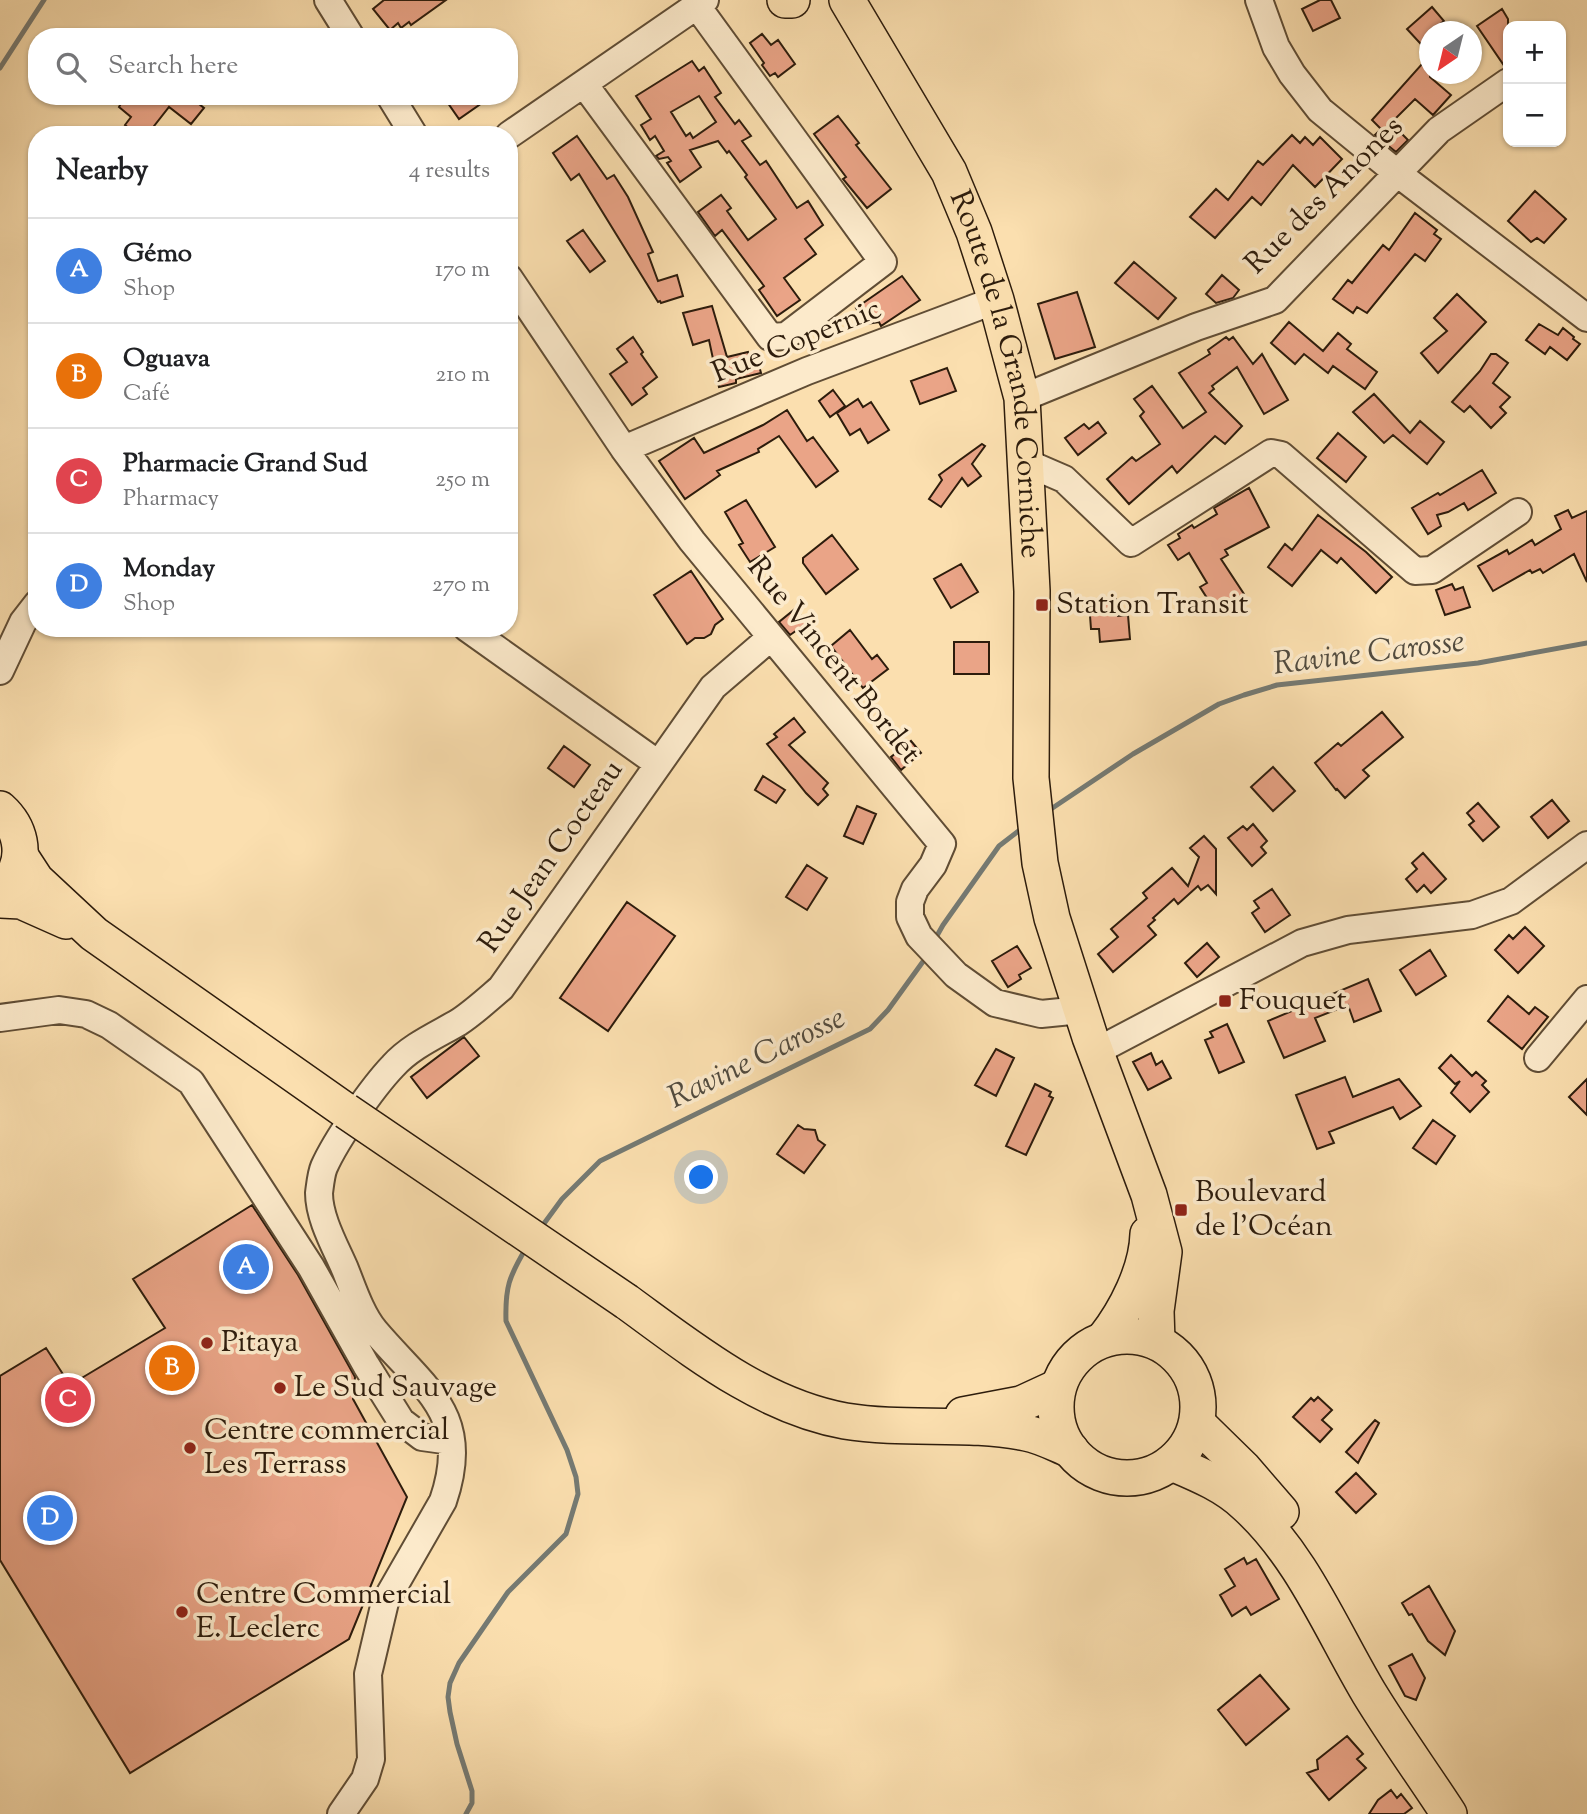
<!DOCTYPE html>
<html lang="en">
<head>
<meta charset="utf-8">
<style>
	:root { --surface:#fff; --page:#f6f6f6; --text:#202124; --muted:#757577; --line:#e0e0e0; --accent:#8f2418 }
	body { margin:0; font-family:"Sorts Mill Goudy",serif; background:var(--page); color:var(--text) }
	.controls { position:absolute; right:21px; top:21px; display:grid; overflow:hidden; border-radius:14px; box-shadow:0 2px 5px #0004 }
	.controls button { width:63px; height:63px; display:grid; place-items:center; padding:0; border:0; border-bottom:2px solid var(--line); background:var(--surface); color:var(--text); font:35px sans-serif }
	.compass { position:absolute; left:1419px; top:21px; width:63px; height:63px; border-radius:50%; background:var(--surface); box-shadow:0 2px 5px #0004; rotate:215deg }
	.you { position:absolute; left:702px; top:1178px; width:24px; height:24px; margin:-18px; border:5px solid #fff; border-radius:50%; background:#1a73e8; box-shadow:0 0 0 10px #1a73e833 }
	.badge { display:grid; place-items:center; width:46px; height:46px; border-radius:50%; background:var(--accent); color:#fff; font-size:23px; font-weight:700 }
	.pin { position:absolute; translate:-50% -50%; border:4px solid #fff; box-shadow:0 2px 7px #0006 }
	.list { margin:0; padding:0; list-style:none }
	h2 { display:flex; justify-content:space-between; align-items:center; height:91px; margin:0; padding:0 28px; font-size:30px }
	h2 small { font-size:23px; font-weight:400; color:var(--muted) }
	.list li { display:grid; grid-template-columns:46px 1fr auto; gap:21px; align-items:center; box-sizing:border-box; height:105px; padding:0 28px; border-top:2px solid var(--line) }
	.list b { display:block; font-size:26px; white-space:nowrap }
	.list p { margin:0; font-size:23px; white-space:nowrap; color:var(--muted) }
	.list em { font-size:23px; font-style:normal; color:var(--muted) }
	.icon { flex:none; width:38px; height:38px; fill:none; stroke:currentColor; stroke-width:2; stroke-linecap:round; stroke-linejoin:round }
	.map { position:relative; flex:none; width:1587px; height:1814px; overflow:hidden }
	.search { position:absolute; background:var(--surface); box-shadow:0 2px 5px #0004; left:28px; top:28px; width:490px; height:77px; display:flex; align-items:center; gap:18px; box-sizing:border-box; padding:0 24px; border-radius:28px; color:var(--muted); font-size:26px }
	.panel { position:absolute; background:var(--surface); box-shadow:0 2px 5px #0004; left:28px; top:126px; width:490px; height:511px; border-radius:28px }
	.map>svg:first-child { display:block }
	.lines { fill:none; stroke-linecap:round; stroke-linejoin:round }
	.stream { stroke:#757a73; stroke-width:5 }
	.building { fill:#eaa487; stroke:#2d1c0c; stroke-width:2; fill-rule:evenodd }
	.minor-casing { stroke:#604d35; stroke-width:30 }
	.major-casing { stroke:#2d1c0c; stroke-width:38 }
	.minor { stroke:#fceacb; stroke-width:26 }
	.major { stroke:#fbdfaf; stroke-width:35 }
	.major-bridge-casing { stroke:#2d1c0c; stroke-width:38; stroke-linecap:butt }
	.major-bridge { stroke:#fbdfaf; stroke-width:35 }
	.poi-dot { fill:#8f2418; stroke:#fceacb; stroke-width:2.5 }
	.labels { text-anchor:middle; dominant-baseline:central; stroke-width:7; stroke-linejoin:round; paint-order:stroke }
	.street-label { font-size:30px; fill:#2d1c0c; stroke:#fceacb }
	.poi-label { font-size:30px; fill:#2d1c0c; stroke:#fceacb; text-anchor:start }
	.water-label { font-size:32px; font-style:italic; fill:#514b3f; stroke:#fceacb }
</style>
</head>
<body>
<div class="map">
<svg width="1587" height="1814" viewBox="0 0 1587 1814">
	<rect width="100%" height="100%" fill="#fbdfaf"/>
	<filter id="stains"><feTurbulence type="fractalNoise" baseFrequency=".00286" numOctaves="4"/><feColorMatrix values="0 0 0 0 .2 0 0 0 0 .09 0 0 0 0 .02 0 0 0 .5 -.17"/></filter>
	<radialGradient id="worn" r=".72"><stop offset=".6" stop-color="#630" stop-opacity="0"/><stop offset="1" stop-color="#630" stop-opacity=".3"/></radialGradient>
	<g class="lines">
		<path class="stream" d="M0,68L44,0
			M1048,811L1133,754L1219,704L1244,695L1277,685L1478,663L1587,643
			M934,941L943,925L999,846L1025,826
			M540,1229L562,1199L600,1161L870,1029L888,1010L927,956
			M466,1814L472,1803V1791L457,1744L450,1712L448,1697L450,1683L459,1663L508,1592L566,1534L578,1494L576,1477L567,1450L506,1321C505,1287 509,1277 526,1248"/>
	</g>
	<path class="building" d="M384,0H446L411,25L409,22L401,28L398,23L390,30L373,9Z
		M1320,0H1331L1340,18L1313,31L1302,9Z
		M1432,7L1444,21L1430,32V54L1407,29Z
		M1502,9L1508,19V66L1505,67L1477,26Z
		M762,34L771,45L778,40L795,64L778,77L775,73L770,76L762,65L764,63L750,43Z
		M1430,55V77L1451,95L1433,115L1415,99L1391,123L1408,140L1396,152L1375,135L1381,129L1372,120Z
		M692,61L699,71L704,67L721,93L715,97L735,124L739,120L751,136L742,141L760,165L766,161L797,208L808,201L823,225L805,239L816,254L784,278L800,300L777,316L759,290L764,286L722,230L715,236L698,212L721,195L731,208L727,211L748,240L776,219L745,177L747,175L729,151L727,153L718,141L690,150L701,167L680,182L667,163L671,161L668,157L659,159L656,156L664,151L655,136L650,140L641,125L651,119L636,96ZM699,96L716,122L693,138L690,133L686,136L671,112Z
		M125,96H189L204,108L191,124L169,107L147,135H137L125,125L131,117L119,107Z
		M443,96H492L459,119Z
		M838,116L859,143L856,145L891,189L867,208L843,179L846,177L814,134Z
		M1292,135L1300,143L1305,137L1313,145L1320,137L1342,159L1315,187L1293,165L1261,205L1252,197L1215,238L1190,217L1216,189L1228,200L1258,161L1263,165Z
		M577,136L607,179L614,175L628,197L653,252L648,254L658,281L677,275L683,296L661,303L660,301L658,302L579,174L571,180L553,153Z
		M1535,191L1566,219L1544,243L1537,238L1531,242L1508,221Z
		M1415,213L1437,230L1434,234L1441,239L1425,261L1415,254L1367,313L1357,307L1353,313L1333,299L1348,280L1352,283L1383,245L1389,250Z
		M583,230L605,261L590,272L567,241Z
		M1134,262L1176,298L1158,319L1115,283Z
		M1222,275L1239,290L1233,298L1216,303L1206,294Z
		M902,276L920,300L881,326L879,322L867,324L856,308Z
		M1077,292L1095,347L1055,359L1038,304Z
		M1457,294L1486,322L1438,373L1421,353L1447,331L1434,318Z
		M712,306L727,357L748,352L749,355L756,354L761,373L736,379V383L719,387L709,340L693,345L683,313Z
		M1289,322L1323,351L1338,333L1351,344L1347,349L1377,372L1365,389L1333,366L1328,373L1304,354L1295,364L1271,343Z
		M1539,324L1558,335L1563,328L1574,337L1573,339L1580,344L1567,360L1550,347L1545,354L1526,340Z
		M633,337L643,352L641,354L657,377L643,388L647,394L632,405L610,374L627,362L617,349Z
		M1226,337L1229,340L1233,337L1253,364L1262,354L1288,400L1264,414L1237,367L1212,386L1214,389L1209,393L1242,426L1225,444L1215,436L1177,473L1172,466L1129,504L1107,479L1132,457L1136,461L1160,444L1140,416L1144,412L1134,399L1152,386L1183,428L1206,412L1179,373L1210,354L1208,350Z
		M1491,354H1496L1508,363L1493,383L1510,397L1500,407L1506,413L1491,428L1470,406L1464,412L1452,402L1480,371Z
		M947,368L956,391L920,404L911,381Z
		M833,390L845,406L830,417L819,401Z
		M1374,394L1410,433L1420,421L1444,442L1427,464L1393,435L1384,443L1353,412Z
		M858,399L863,407L871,402L889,430L868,443L860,429L850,435L837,413Z
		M787,410L807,441L813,437L838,471L816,487L779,436L758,449L759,452L717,471L720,475L685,499L659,461L694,438L704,453L763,425Z
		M1098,422L1106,433L1078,455L1065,438L1084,424L1089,429Z
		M1338,433L1366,457L1346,482L1317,458Z
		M982,444L985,446L972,464L981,476L968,486L962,478L941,507L929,499L942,480L939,475Z
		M1482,470L1496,493L1468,510L1464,503L1448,512L1437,515L1441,526L1428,534L1412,508L1438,493L1440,495Z
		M1249,488L1269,527L1225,550L1228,555L1221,559L1244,594L1216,612L1200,587L1207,583L1189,553L1178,560L1168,545L1180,538L1178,534L1192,525L1194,528L1217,514L1214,508Z
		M746,500L775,547L750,562L739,545L743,543L725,512Z
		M1568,510L1572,518L1587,511V582L1574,554L1543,573L1540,569L1532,573L1530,570L1493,591L1478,566L1507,550L1509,554L1532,540L1535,545L1561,529L1555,516Z
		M1318,515L1366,552L1392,577L1376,593L1341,558L1337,563L1321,550L1292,586L1268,567L1285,544L1292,550Z
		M832,535L858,569L826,594L803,563V558Z
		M961,564L978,592L951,608L934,579Z
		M691,571L723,619L715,625L711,634L704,638H695L687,644L654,595Z
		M1452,584L1455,590L1463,587L1470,607L1445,615L1436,590Z
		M1116,599L1118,616L1128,615L1130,639L1100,642L1099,629H1091L1089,602Z
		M795,609L807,623L790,635L779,622Z
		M850,630L872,659L877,655L888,669L863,688L831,646Z
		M954,642H989V674H954Z
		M1382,712L1403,737L1363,770L1369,776L1345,798L1337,789L1336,790L1315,763L1338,743L1341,746Z
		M794,718L805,732L789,745L828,783L823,789L828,795L818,805L806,793L767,744L777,737L774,734Z
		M911,741L921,753L901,770L891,757Z
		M564,746L590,765L574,787L548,768Z
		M1273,767L1295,791L1273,811L1251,787Z
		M763,776L785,790L776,803L755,790Z
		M1552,800L1569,821L1548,838L1531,817Z
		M1478,803L1499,827L1483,841L1469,825L1474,821L1467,813Z
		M857,806L876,814L863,844L844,836Z
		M1253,824L1267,841L1261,847L1266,853L1252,866L1228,838L1243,826L1247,830Z
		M1204,836L1216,849V894L1208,885L1201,890L1198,886L1178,904L1174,899L1153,918L1155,920L1148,926L1156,935L1113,972L1098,954L1118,937L1111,929L1147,898L1143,893L1172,868L1188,886L1199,857L1190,848Z
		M1423,853L1446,879L1431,893L1424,885L1417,892L1406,879L1417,869L1412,863Z
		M807,865L827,878L807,910L786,897Z
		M1272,889L1290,915L1265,932L1252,913L1259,908L1254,901Z
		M627,902L675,936L608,1031L560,998Z
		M1525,927L1544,946L1518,973L1495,950L1509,935L1513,939Z
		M1207,943L1219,957L1197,977L1185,963Z
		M1017,946L1031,968L1019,975L1021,979L1008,987L992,961Z
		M1430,950L1446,976L1416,995L1400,970Z
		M1368,979L1381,1011L1354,1022L1348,1005L1315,1018L1325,1041L1284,1058L1268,1021Z
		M1508,996L1529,1014L1535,1007L1548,1017L1522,1049L1488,1021Z
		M1227,1024L1244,1062L1219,1073L1205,1040L1213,1037L1210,1032Z
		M464,1037L479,1056L427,1098L411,1077Z
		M996,1049L1014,1058L996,1096L975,1085Z
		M1151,1053L1156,1065L1162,1061L1171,1078L1148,1090L1133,1062Z
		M1451,1055L1472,1076L1476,1072L1486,1081L1482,1085L1489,1092L1470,1112L1451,1093L1460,1081L1455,1084L1439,1068Z
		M1345,1077L1353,1097L1399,1079L1421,1106L1400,1119L1393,1107L1329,1132L1334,1143L1317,1149L1296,1095Z
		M1587,1079V1115L1569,1097Z
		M1035,1084L1051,1092L1049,1096L1053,1098L1026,1155L1006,1146Z
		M1433,1120L1455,1136L1436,1164L1413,1148Z
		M798,1125L804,1129L815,1130L818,1140L825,1145L804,1173L777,1154Z
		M252,1205L298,1275L355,1377L353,1399L407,1497L349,1639L130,1773L0,1560V1376L46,1348L70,1385L165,1328L133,1279Z
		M1318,1397L1332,1410L1322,1420L1332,1429L1320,1442L1293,1417L1311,1398L1314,1401Z
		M1375,1420L1379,1423L1358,1463L1346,1452Z
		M1356,1473L1376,1494L1356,1513L1336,1492Z
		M1244,1558L1247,1564L1256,1559L1279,1599L1251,1615L1246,1607L1232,1616L1220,1595L1235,1586L1225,1569Z
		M1429,1586L1455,1631L1445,1655L1428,1641L1412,1614L1409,1615L1402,1603Z
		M1412,1654L1425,1678L1416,1700L1405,1696L1389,1666Z
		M1260,1675L1289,1709L1246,1745L1218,1710Z
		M1347,1736L1363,1754L1357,1759L1366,1768L1329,1800L1307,1773L1318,1769L1317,1760Z
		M1391,1790L1397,1798L1401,1794L1412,1808L1404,1814H1369L1378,1800Z"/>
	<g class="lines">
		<g class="minor-casing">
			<path id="minor" d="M328,0L351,37
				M1259,0L1276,47L1292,74L1320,110L1397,173L1587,318
				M584,84L770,337L786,336L883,262L697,6
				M390,96L414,135
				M509,135L705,0
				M509,278L624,449L692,541L942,844L933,865L915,889L910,902V917L919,936L956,975L995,1003L1041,1014L1081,1010
				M1022,398L1196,327L1275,300L1439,130L1508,82
				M624,449L807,371L996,300
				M1027,463L1064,479L1131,543L1271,453L1281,455L1415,571L1432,570L1518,512
				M467,628L657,763
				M0,671L23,622L37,604
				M0,1018L59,1010L86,1014L109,1025L191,1082L311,1267L366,1365L401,1421L422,1437L451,1441
				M1095,1052L1302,943L1348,930L1472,915L1511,901L1587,845
				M1538,1058L1587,999
				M341,1814L365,1779L371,1759L368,1674L385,1602L443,1501C473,1414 424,1389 375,1331C361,1314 353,1289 345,1269C335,1246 319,1218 319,1193C320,1186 321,1174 324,1167C336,1140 372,1088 393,1066C411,1046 437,1035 459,1022C474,1012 487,1000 501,988L713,687L770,638"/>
		</g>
		<g class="major-casing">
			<g id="major">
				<path d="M785,0H792"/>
				<path id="s1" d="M847,0L949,172L974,232L996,300L1022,398L1032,591L1031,778L1040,863L1052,918L1090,1037L1149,1195L1164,1252L1156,1311L1157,1342"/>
				<path d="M0,809C20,827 27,854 12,878"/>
				<path d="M21,857L36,880L94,934L346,1111"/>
				<path d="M0,900L21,901L66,921"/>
				<path d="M627,1302C693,1350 762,1406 845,1421C905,1431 967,1421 1026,1433C1042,1436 1056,1444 1071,1450"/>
				<circle cx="1127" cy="1407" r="71"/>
				<path d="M1104,1339C1126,1311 1147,1270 1148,1234"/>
				<path d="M963,1415L1021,1404L1058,1387"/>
				<path d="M1197,1423L1243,1468L1281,1512"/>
				<path d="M1172,1463C1198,1474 1225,1485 1246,1505C1302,1556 1331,1629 1369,1693C1394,1734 1423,1774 1449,1814"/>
			</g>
		</g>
		<use href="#minor" class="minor"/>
		<use href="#major" class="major"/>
		<g class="major-bridge-casing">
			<path id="major-bridge" d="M346,1111L627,1302"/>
		</g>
		<use href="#major-bridge" class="major-bridge"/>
	</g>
	<g class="poi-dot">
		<rect x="1035" y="598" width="14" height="14" rx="3.5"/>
		<rect x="1218" y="994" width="14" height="14" rx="3.5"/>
		<rect x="1174" y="1203" width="14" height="14" rx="3.5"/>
		<circle cx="207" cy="1343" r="7"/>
		<circle cx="280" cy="1388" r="7"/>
		<circle cx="190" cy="1448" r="7"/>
		<circle cx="182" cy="1612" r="7"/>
	</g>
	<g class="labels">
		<g class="street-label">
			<text transform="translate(1325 196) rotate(-45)">Rue des Anones</text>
			<text transform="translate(797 342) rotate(-22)">Rue Copernic</text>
			<text stroke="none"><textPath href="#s1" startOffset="410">Route de la Grande Corniche</textPath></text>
			<text transform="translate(833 661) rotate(51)">Rue Vincent Bordet</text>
			<text transform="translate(552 857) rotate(-55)">Rue Jean Cocteau</text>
		</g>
		<g class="poi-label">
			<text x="1056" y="605">Station Transit</text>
			<text x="1239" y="1001">Fouquet</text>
			<text x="1195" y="1193">Boulevard<tspan x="1195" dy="34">de l'Océan</tspan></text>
			<text x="221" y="1343">Pitaya</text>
			<text x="294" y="1388">Le Sud Sauvage</text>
			<text x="204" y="1431">Centre commercial<tspan x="204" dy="34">Les Terrass</tspan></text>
			<text x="196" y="1595">Centre Commercial<tspan x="196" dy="34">E. Leclerc</tspan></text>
		</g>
		<g class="water-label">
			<text transform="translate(1369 654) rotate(-7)">Ravine Carosse</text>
			<text transform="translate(757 1059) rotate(-26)">Ravine Carosse</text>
		</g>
	</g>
	<rect width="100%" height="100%" filter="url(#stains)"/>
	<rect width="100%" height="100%" fill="url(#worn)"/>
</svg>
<div class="controls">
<button>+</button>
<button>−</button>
</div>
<svg class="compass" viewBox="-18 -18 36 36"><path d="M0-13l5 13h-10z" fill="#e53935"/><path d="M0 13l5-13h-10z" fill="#757577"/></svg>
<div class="you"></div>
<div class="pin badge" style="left:246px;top:1267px;background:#3f7fe0">A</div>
<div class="pin badge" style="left:172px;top:1368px;background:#e8710a">B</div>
<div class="pin badge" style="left:68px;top:1400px;background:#e0444e">C</div>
<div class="pin badge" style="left:50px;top:1518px;background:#3f7fe0">D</div>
<div class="search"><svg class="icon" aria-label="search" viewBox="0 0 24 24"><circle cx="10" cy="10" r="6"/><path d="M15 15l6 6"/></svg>Search here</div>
<section class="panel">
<h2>Nearby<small>4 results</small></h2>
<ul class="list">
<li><span class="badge" style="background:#3f7fe0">A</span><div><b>Gémo</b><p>Shop</p></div><em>170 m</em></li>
<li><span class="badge" style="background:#e8710a">B</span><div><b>Oguava</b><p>Café</p></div><em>210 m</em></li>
<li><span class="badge" style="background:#e0444e">C</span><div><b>Pharmacie Grand Sud</b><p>Pharmacy</p></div><em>250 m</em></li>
<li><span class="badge" style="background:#3f7fe0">D</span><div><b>Monday</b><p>Shop</p></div><em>270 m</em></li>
</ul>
</section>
</div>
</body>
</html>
